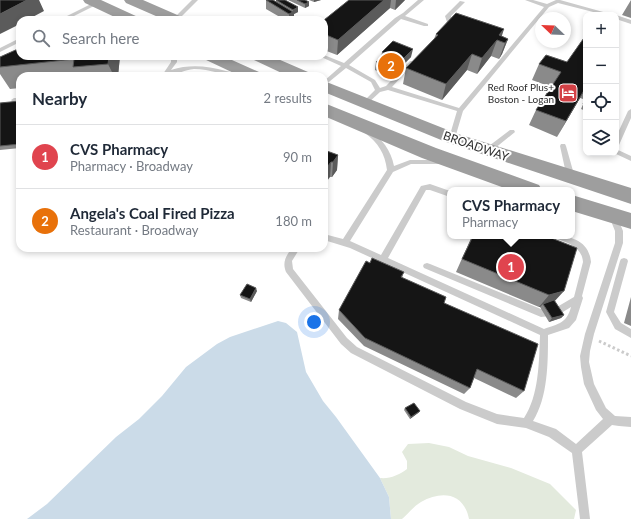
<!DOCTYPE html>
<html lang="en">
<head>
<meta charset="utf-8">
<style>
	:root { --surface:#fff; --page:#f2f2f3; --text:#1f2937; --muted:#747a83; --line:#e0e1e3; --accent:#d34146 }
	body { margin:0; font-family:Lato,sans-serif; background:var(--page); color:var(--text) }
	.controls { position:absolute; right:12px; top:12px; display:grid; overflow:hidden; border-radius:8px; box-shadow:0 2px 6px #0003 }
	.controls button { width:36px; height:36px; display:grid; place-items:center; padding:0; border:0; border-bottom:1px solid var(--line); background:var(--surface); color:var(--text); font:20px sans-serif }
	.compass { position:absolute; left:535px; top:12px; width:36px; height:36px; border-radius:50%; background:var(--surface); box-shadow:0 2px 6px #0003; rotate:293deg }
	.you { position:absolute; left:314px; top:322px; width:14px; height:14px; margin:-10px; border:3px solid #fff; border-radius:50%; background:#1a73e8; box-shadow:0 0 0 6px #1a73e833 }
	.badge { display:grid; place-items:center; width:26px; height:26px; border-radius:50%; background:var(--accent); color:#fff; font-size:13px; font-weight:700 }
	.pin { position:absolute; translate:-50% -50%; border:2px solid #fff; box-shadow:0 1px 4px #0006 }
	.popup { position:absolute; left:447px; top:187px; width:128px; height:52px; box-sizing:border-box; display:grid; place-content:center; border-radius:8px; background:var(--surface); filter:drop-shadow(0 1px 3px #0005); font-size:13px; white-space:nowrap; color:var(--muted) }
	.popup b { font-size:15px; color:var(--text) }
	.popup::after { content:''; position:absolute; left:50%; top:100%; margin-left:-8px; border:8px solid transparent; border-top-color:var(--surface) }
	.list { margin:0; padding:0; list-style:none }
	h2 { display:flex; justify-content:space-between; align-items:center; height:52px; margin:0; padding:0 16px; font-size:17px }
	h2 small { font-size:13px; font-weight:400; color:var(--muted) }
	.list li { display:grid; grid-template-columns:26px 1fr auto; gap:12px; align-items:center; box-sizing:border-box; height:64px; padding:0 16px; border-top:1px solid var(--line) }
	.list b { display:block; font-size:15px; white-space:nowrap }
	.list p { margin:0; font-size:13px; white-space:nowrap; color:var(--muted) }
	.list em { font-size:13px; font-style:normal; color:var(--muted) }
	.icon { flex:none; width:22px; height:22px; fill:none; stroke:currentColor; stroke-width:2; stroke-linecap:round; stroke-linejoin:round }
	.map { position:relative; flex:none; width:631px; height:519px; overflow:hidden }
	.search { position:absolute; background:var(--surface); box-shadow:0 2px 6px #0003; left:16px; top:16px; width:312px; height:44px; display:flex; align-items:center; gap:10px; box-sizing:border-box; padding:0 14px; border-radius:12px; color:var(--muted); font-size:15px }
	.panel { position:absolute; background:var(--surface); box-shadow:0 2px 6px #0003; left:16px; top:72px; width:312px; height:180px; border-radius:12px }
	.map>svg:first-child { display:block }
	.green { fill:#e3eadd }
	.water { fill:#cbdbe8 }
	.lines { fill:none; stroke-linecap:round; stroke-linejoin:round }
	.path { stroke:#cbcbcb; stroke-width:3; stroke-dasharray:2.5 2.5; stroke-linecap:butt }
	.service { fill:#cbcbcb; fill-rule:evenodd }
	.trunk { fill:#9e9e9e; fill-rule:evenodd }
	.wall { fill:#8a8a8a }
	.shaded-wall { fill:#5b5b5b }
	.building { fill:#151515; stroke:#5b5b5b }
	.labels { text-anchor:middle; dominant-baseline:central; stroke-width:4; stroke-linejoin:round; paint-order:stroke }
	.far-poi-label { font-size:10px; fill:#2e2e2e; stroke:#fff; text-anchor:end }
	.street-label { font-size:12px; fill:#2e2e2e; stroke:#fff }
</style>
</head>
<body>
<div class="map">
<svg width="631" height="519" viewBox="0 0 631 519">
	<rect width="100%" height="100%" fill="#fff"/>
	<path class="green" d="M429,443L449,447L468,456L511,468L550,484L576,510L574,519H469C464,493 442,490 421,502C414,506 408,514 402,519H391L389,497L380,478C390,479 399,475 407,469V461L402,452L408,444Z"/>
	<path class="water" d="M278,321L286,323L297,332L306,372L323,401L336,417L380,478L389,497L391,519H27L47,504L116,437L139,419L162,396L186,367L217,344L230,337Z"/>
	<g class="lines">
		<path class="path" d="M599,341L631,356"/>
		<path class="service" d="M192,0H198L178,20H174V18Z
			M418,0H424L405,16L428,24V26H424L401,19L349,65L375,80L380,88L386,86L410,61H414V63L392,87L459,108L544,7L525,0H533L547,4L556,0H560L614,15H605L558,3L549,7L463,111L455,138L452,140L449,138L457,111L388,90L380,92L366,105H362V103L375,90L371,82L346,68L324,86V81L341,66L319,56H324V55L344,63L395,18L403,13Z
			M460,1L465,2L451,16L452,23L447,29H443L442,28L447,22L445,16Z
			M95,2L100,3L66,20H59Z
			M616,15L631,20V24L616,19Z
			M20,38V42L0,52V48Z
			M171,56H177V62L171,70C190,64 207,66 226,71C231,72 237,73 241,76C225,76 210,69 194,69C184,70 174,76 164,75L163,74L171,62Z
			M278,56H285L275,64H271V62Z
			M14,98H20V102L12,101L11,100Z
			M631,109V118L619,145L616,147V137L628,111Z
			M365,129H369C382,139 391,150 394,166L410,160H441L444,162L441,164H411L393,172L350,241L381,255L421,186L430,184L450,191V197L430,190H426L388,258L544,329C558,324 567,323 571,307L558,315L541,317L424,268L423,266L424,264L427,263L430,264L541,309L557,307L574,297L583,262C582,247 568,243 555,238L554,236C572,236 589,241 591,262L582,296L583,298L576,320L569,328L548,335C548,363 548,397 533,421L556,429L576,444L603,419L596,410L584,384L581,367L580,356L585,334L615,243V231L609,216L610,214H616L623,231V243L594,334L590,351L589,362L594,384L606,408L615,416L631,417V427L619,426L612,425L582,452L590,519H580L572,453L549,437L526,428L497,424L460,409L351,353L341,344L286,272C282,262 286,256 292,248H300L292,261L293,269L347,338L357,347L466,402L497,414L524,418C539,395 539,362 540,335L350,248L324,240V234L343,239L387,170C385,153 378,143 365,133Z
			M510,130H514L515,132L489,153H485V149Z
			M561,144H565L566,146L575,178L574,180H568L567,178L560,146Z
			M616,149L631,156V161L614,153H616Z
			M624,258L627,259L628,261L614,312L621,323L631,329V338L615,329L606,312L620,261L621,259Z"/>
		<path class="trunk" d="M83,0H101L138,17L140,20H121L85,3Z
			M124,0H143L182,17L184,20H165L126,3Z
			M202,56H223L259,72L261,76H240L204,59Z
			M250,56H271L308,72L310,76H288L252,59Z
			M324,81L458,134L631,188V204L446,142L324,92Z
			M324,103L436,148L539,185L542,190H510L422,158L324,116Z
			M572,195L631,213V229L572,211Z"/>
	</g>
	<path class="wall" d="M266,0L276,2V0L298,12L294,14V20H285L266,9Z
		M288,0H305L309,6L305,8Z
		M309,0H321L314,2Z
		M349,0H405L395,10L390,8L337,55L324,50V20Z
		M631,0V18L622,15Z
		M436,34L502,36L508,39L502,54L499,59L491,56L477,74L467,70L442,100L403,84L406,68L434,39Z
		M586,35V100L580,98L557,137L529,125L536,110L551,87L532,80L539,64L567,62Z
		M382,52L411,57L391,77L375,70L376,62L381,57Z
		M20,56H120L118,76H20V88L10,89L0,74V57Z
		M585,100H586V111L581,109Z
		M20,101V148L0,150V103Z
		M324,150L338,155L337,170L332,177H330Z
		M472,236H546L555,301L564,315L561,318L549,322L540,307H539L456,272Z
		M370,263L404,272L402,278L444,303L524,391L516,398L474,378L470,388L464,394L364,346L338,319L339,310Z
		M257,291L251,302L241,298L240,295Z
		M631,297V326L624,323Z
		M405,408L420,411L418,413L410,419L404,410Z"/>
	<path class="shaded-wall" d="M27,0H39L44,11L27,20H20V24L0,34V14Z
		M314,0H321L314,2Z
		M384,0H391L390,8L337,55L338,40Z
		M396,0H405L395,10Z
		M309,2V6L305,8V4Z
		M298,7V12L294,14V20H289V14L293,12V10Z
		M504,29L500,42L499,35Z
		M508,39L502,54L499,59L505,43Z
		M497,40L491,56L477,74L482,58Z
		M413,49L411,57L391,77L393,69Z
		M472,54L467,70L442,100L446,84Z
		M109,56H120L118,76H114L108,64Z
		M586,87L580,98L557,137L566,121Z
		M338,155L337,170L332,177L333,162Z
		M331,162L330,177L324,185V171Z
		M256,288L257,291L251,302L250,299Z
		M564,291L553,303L543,304L540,307H539L549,295Z
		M564,315L561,318L549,322L552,318Z
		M420,411L418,413L410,419L411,417Z"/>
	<path class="building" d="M0,0H27L0,14Z
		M266,0H273L293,12L289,14Z
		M276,0H285L298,7L293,10Z
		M297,0H305L309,2L305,4Z
		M349,0H384L338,40L324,34V20Z
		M456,13L504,29L499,35L508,39L505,43L497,40L482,58L472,54L446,84L406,68L438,35L436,34Z
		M69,17L73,20H62Z
		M97,19L100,20H85Z
		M586,35V87L566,121L536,110L561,72L539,64L546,55L567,62Z
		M393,41L413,49L393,69L376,62L385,53L382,52Z
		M20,48V56H109L108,64L73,67L74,59L0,67V57Z
		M585,100H586V106L583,104Z
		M20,101V144L0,146V103Z
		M324,150L338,155L333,162H331L324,171Z
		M473,236H546L577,248L564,291L549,295L462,259Z
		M372,258L404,272L401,277L446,297L444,303L538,344L524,391L477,369L470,388L365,338L339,310L366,261L370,263Z
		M247,284L256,288L250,299L240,295Z
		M554,300L564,315L552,318L543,304Z
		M414,403L420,411L411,417L405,408Z"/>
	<defs>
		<g id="hotel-square" transform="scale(1)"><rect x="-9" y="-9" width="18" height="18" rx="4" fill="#d34146" stroke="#fff"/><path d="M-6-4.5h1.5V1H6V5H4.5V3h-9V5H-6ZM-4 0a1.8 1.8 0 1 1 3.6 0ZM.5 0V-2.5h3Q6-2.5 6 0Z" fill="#fff"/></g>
	</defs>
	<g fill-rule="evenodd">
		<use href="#hotel-square" x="568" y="93"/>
	</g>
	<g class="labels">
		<g class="far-poi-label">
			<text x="554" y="87">Red Roof Plus+<tspan x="554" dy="12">Boston - Logan</tspan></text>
		</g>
		<g class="street-label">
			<text transform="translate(476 146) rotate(19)">BROADWAY</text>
		</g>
	</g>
</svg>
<div class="controls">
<button>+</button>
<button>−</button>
<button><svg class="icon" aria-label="locate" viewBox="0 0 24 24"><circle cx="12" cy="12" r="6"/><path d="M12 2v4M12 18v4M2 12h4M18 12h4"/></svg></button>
<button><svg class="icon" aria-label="layers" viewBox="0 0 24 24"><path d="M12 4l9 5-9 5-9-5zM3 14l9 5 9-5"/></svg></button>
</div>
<svg class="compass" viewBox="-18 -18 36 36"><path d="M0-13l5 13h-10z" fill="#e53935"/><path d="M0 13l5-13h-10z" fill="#747a83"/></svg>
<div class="you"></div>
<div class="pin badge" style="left:511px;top:267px;background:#e0444e">1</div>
<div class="popup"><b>CVS Pharmacy</b>Pharmacy</div>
<div class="pin badge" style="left:391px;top:66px;background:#e8710a">2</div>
<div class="search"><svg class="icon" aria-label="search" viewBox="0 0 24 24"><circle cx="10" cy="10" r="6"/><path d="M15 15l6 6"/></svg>Search here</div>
<section class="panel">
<h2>Nearby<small>2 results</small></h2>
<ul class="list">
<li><span class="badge" style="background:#e0444e">1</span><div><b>CVS Pharmacy</b><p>Pharmacy · Broadway</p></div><em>90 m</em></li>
<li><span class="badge" style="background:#e8710a">2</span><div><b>Angela's Coal Fired Pizza</b><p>Restaurant · Broadway</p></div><em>180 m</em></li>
</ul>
</section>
</div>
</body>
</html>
